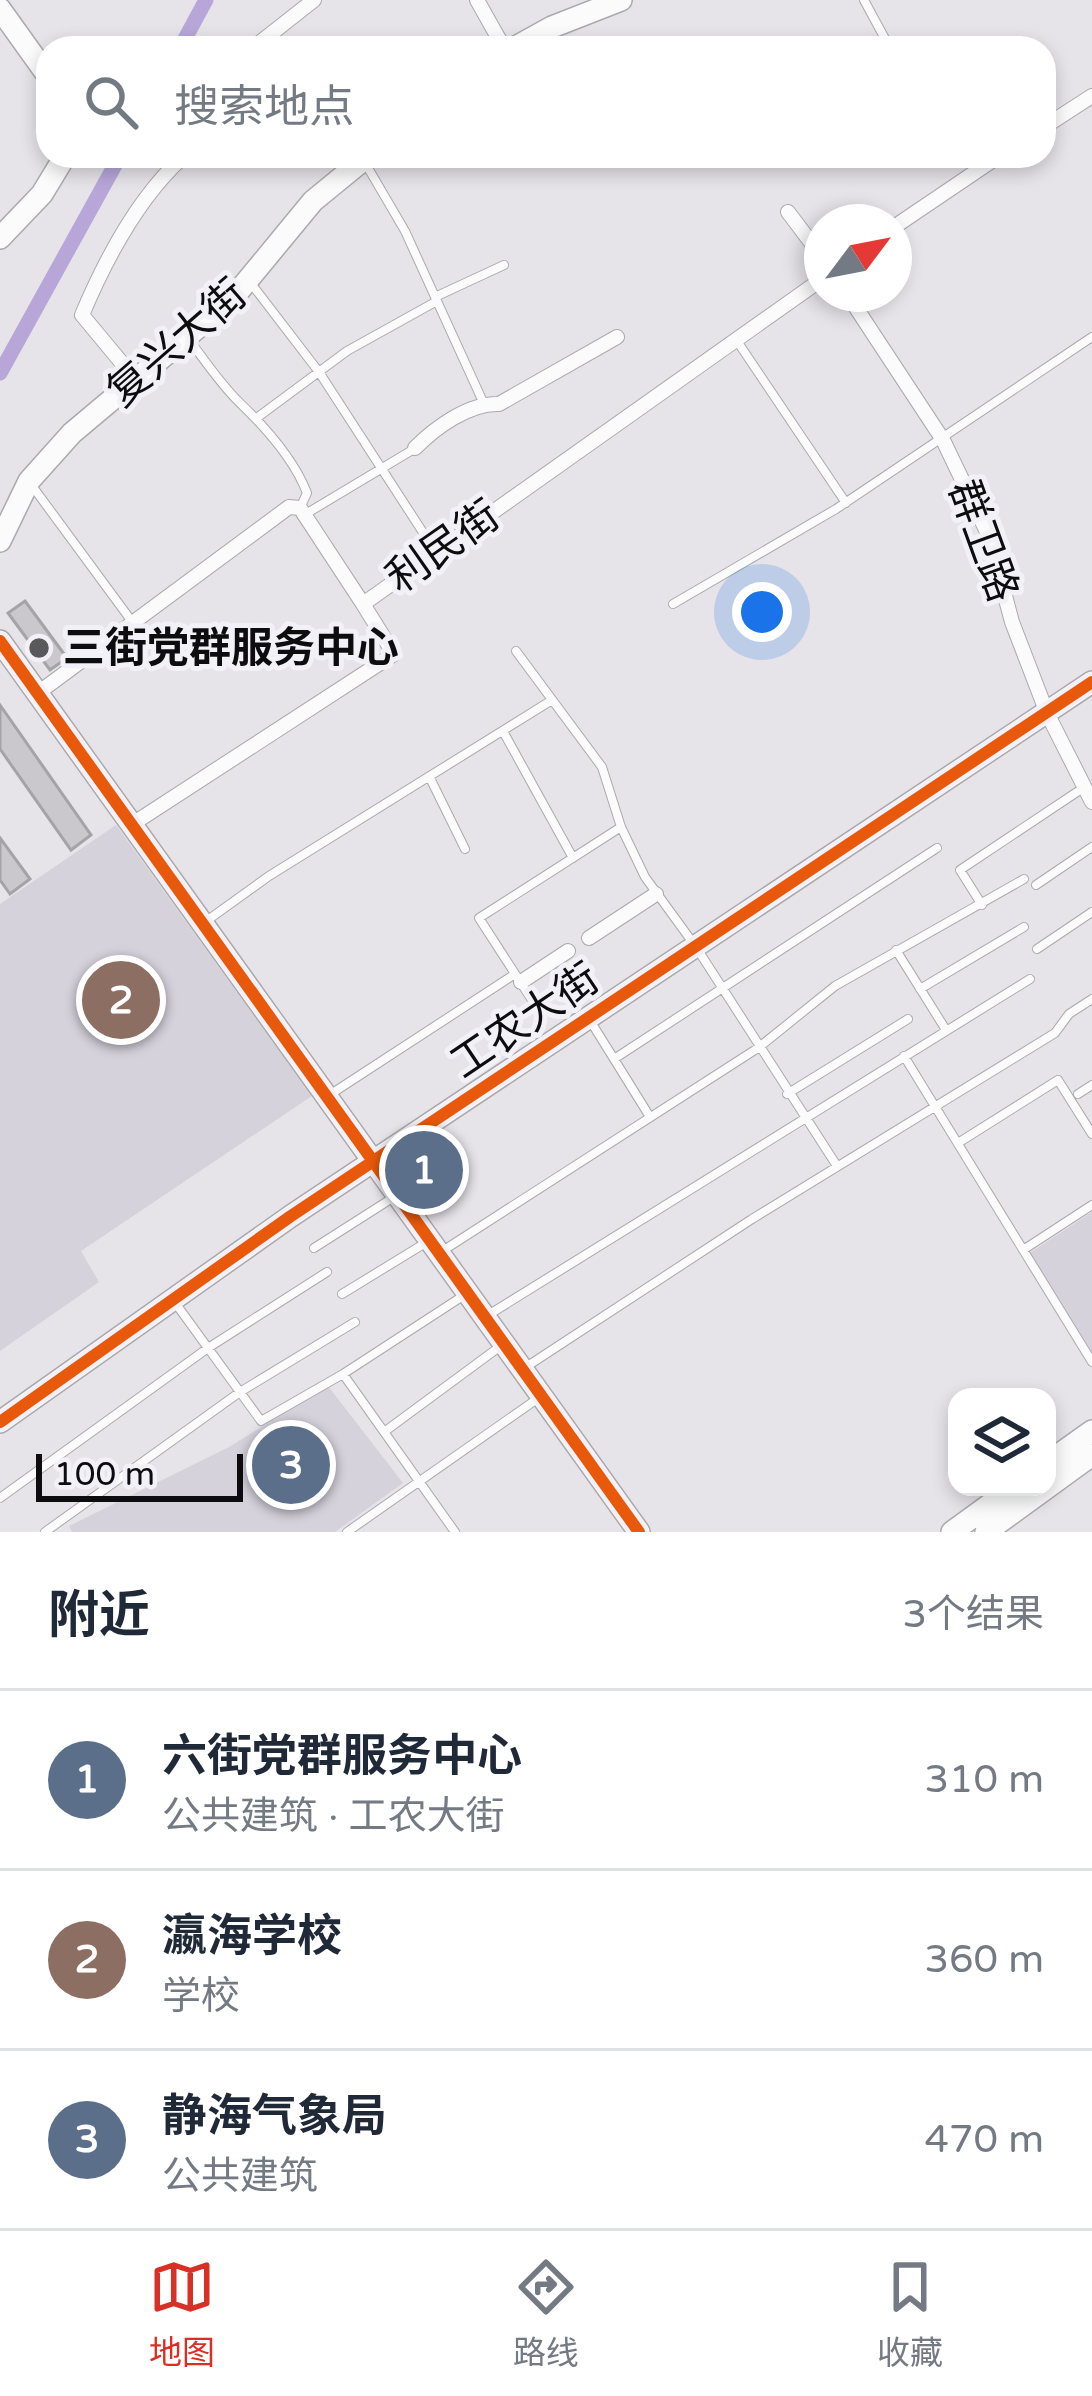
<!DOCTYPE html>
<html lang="zh">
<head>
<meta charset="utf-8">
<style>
	:root { --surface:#fff; --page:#f2f2f3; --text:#1f2937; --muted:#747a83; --line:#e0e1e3; --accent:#d93025 }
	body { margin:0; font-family:"Varela Round","Noto Sans SC",sans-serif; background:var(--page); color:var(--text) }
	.controls { position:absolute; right:36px; bottom:36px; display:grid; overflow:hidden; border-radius:24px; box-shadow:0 6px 18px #0003 }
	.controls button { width:108px; height:108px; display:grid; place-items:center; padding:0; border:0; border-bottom:3px solid var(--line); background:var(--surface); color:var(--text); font:60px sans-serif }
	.compass { position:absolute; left:804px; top:204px; width:108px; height:108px; border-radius:50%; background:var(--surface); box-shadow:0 6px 18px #0003; rotate:58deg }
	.scale { position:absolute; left:36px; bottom:30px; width:207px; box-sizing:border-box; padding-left:12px; border:6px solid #0d0c0e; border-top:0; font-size:33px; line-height:42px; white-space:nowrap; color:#0d0c0e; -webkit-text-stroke:9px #f3f1f8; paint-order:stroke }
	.you { position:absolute; left:762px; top:612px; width:42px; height:42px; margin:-30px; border:9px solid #fff; border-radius:50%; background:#1a73e8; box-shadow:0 0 0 18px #1a73e833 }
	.badge { display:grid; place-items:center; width:78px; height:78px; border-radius:50%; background:var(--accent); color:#fff; font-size:39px; font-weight:700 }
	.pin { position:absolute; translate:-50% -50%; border:6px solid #fff; box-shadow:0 3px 12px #0006 }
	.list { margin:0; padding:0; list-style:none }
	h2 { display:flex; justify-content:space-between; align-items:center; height:156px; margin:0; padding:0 48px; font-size:51px }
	h2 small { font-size:39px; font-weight:400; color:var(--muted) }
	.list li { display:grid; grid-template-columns:78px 1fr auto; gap:36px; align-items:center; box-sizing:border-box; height:180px; padding:0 48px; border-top:3px solid var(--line) }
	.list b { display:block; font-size:45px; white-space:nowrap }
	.list p { margin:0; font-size:39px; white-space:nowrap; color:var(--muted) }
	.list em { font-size:39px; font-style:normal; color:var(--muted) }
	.icon { flex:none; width:66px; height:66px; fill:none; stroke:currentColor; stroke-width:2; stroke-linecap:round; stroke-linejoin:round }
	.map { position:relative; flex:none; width:1092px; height:1532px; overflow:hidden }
	.search { position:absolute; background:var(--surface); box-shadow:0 6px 18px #0003; left:36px; right:36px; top:36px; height:132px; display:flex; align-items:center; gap:30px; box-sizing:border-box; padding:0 42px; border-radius:36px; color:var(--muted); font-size:45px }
	.sheet { height:696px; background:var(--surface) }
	nav { display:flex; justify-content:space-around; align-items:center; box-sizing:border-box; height:168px; border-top:3px solid var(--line); background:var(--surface); font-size:33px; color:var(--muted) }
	nav a { display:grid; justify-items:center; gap:6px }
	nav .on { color:var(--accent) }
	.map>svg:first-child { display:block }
	.built { fill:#d5d2dc }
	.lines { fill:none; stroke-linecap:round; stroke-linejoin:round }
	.canal { stroke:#b8a6d9; stroke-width:15 }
	.building { fill:#cac8cc; stroke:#a4a3a6; stroke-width:3 }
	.lane-casing { stroke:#aaa9ac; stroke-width:10 }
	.street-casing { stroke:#aaa9ac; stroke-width:16 }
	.secondary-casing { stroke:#aaa9ac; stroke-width:24 }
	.lane { stroke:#fbfbfc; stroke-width:8 }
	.street { stroke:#fbfbfc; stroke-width:14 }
	.secondary { stroke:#fbfbfc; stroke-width:21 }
	.cycleway-casing { stroke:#f3f1f8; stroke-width:20 }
	.cycleway { stroke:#e8590c; stroke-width:12 }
	.poi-dot { fill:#59585b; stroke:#f3f1f8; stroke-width:4.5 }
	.labels { text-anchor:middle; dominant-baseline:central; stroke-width:10; stroke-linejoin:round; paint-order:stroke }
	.street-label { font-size:42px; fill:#0d0c0e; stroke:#f3f1f8 }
	.poi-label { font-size:42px; font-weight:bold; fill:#0d0c0e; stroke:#f3f1f8; text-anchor:start }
</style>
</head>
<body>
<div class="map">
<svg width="1092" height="1532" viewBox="0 0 1092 1532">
	<rect width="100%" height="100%" fill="#e6e4e9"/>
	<path class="built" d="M116,825L312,1096L81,1251L99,1282L0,1351V904Z
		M1092,1212V1353L1028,1254Z
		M328,1386L403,1483L335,1532H72L69,1526L229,1447Z"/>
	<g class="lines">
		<path class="canal" d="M180,48L206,0
			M0,373L120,156"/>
	</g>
	<path class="building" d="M25,601L67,658L50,670L8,613Z
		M0,705L91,835L71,850L0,749Z
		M0,838L30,879L10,894L0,880Z
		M420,1148L446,1183L430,1194L404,1158Z"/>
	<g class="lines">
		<g class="lane-casing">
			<path id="lane" d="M864,0L890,48
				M364,161L405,231L484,404
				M250,282L319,372L435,551
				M435,297L504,265
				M187,337C204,359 220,384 240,403C266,428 294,459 307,493L301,506
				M737,341L846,503
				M258,417L347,351L437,301
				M30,483L133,623
				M304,515L414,449
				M673,604L836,509L1092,337
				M516,651L602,767L621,827L645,877L696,947L837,1166
				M504,733L573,858
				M430,778L465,849
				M1036,885L1092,847
				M982,905L960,870L1083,788
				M205,922L269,876L552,700
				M1037,949L1092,912
				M896,950L946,1030
				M920,989L1024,927
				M541,1014L479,918L621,827
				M591,1022L650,1117
				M904,1056L1092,1362
				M614,1059L937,848
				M331,1094L515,974
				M787,1094L908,1019
				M1078,1094L1092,1085
				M958,1143L1058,1080L1092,1134
				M314,1248L394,1197
				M444,1250L758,1048L835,986L1024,879
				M1023,1250L1092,1205
				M342,1294L427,1242
				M176,1304L261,1421L343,1374L466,1294
				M485,1317L1030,979
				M526,1367L752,1219L1055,1033L1069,1014L1092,999
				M343,1374L455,1532
				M384,1432L502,1345
				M0,1498L208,1348L327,1272
				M45,1532L240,1392L355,1322
				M347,1532L540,1397"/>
		</g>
		<g class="street-casing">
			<path id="street" d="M477,0L504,48
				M253,48L314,0
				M1044,127L1092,96
				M788,212L822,257
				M894,227L999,156
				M847,294L943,440L989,536L1012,622L1047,713L1092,802
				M136,380L82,315C106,258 138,197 184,156
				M415,448C436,427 469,403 499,404L617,337
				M38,693L289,507L300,508L363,604L822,279
				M131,825L394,654L363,604
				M589,938L656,894
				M521,982L568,951"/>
		</g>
		<g class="secondary-casing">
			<path id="secondary" d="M0,9L48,76
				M514,48L552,27L621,0
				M0,238L42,194L65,156
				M0,541L29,481L72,433L233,298L313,201L368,156
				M0,641L639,1532
				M0,1422L291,1216L1092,682
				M1047,1463L1092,1431
				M952,1532L1014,1487
				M986,1532L1092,1455"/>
		</g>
		<use href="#lane" class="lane"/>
		<use href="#street" class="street"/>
		<use href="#secondary" class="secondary"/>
		<g class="cycleway-casing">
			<path id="cycleway" d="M0,641L639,1532
				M0,1422L291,1216L1092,682"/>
		</g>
		<use href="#cycleway" class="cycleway"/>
	</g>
	<circle class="poi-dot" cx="39" cy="648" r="12"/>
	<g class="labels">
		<g class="street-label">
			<text transform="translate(177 343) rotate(-41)">复兴大街</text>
			<text transform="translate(983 541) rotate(70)">群卫路</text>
			<text transform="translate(443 547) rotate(-35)">利民街</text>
			<text transform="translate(525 1021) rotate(-34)">工农大街</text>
		</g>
		<g class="poi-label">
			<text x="63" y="648">三街党群服务中心</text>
		</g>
	</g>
</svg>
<div class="controls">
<button><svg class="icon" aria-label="layers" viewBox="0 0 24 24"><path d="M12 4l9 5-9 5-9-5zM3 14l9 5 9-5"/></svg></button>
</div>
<svg class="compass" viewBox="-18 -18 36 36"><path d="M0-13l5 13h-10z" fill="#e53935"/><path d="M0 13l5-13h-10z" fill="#747a83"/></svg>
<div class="scale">100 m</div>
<div class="you"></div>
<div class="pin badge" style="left:424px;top:1170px;background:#5c6f8a">1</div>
<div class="pin badge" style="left:121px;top:1000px;background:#8d6e63">2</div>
<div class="pin badge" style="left:291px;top:1465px;background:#5c6f8a">3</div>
<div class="search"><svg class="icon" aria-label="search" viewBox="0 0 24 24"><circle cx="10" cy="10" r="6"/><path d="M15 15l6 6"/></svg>搜索地点</div>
</div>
<section class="sheet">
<h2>附近<small>3个结果</small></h2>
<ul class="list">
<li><span class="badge" style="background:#5c6f8a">1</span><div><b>六街党群服务中心</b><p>公共建筑 · 工农大街</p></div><em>310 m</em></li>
<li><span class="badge" style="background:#8d6e63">2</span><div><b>瀛海学校</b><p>学校</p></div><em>360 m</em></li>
<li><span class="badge" style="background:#5c6f8a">3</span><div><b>静海气象局</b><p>公共建筑</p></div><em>470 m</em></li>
</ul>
</section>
<nav>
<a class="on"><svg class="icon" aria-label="map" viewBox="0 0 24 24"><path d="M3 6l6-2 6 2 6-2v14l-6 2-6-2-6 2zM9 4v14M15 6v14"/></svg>地图</a>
<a><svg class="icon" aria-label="directions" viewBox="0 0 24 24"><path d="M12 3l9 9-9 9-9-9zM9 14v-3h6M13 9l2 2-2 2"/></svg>路线</a>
<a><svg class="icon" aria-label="saved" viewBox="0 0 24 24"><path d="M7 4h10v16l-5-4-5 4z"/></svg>收藏</a>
</nav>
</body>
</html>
